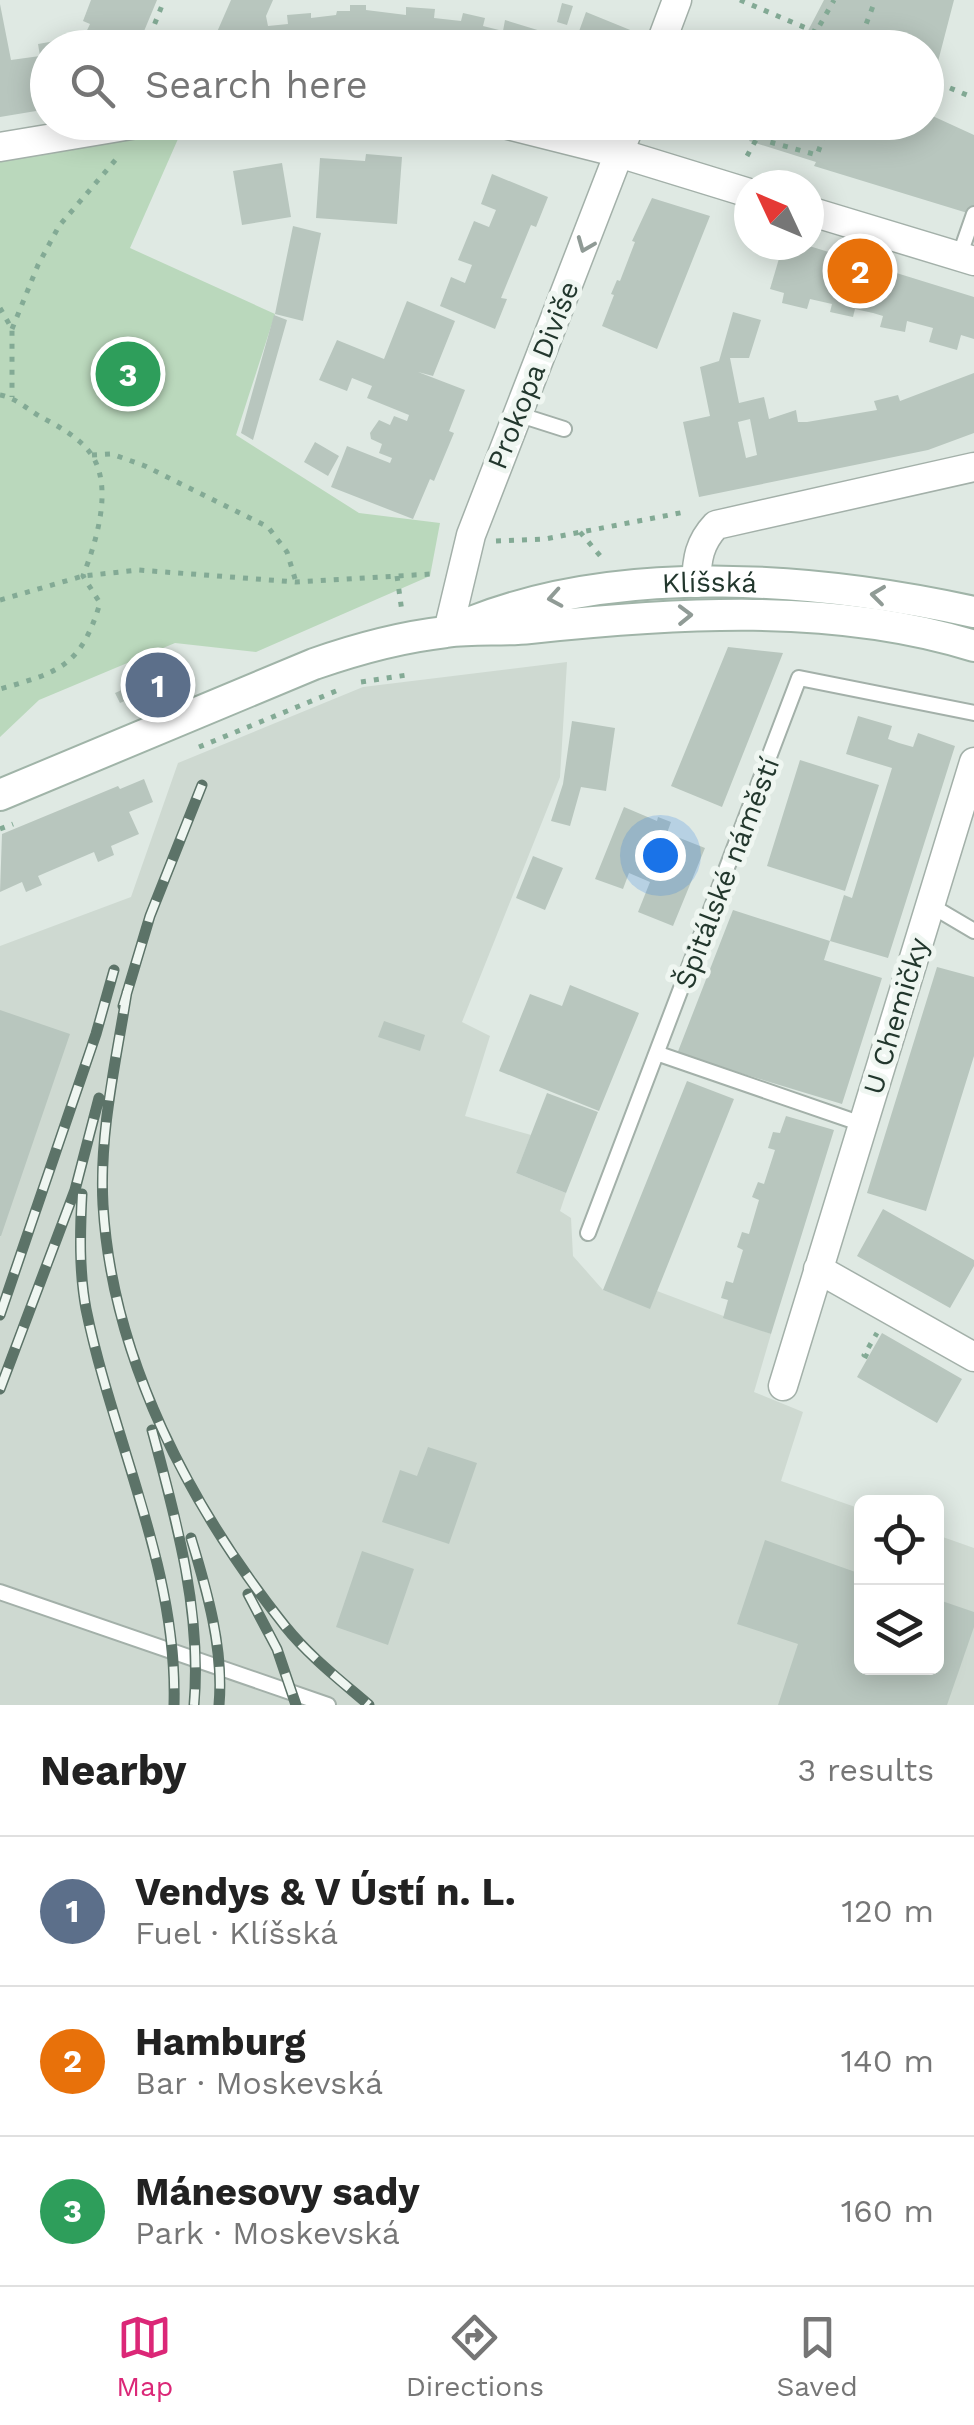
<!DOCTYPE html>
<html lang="en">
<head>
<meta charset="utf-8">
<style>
	:root { --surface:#fff; --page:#f6f6f6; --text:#222; --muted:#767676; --line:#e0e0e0; --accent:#db2777 }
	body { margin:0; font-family:"Work Sans",sans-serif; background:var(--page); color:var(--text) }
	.controls { position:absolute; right:30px; bottom:30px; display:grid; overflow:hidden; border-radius:15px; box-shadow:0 5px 25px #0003 }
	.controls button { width:90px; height:90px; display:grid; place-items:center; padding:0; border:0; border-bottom:2px solid var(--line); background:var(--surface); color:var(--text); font:50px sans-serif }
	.compass { position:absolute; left:734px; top:170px; width:90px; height:90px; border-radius:50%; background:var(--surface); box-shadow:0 5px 25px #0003; rotate:314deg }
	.you { position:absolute; left:660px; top:855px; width:35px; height:35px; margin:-25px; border:8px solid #fff; border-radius:50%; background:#1a73e8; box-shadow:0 0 0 15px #1a73e833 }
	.badge { display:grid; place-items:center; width:65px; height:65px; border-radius:50%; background:var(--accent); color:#fff; font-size:32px; font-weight:700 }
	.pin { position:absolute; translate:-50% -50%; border:5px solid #fff; box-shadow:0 2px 10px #0006 }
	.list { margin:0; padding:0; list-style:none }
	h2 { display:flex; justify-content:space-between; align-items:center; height:130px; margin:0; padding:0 40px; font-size:42px }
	h2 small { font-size:32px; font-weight:400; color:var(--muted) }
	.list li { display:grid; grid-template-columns:65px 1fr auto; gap:30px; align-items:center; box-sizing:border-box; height:150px; padding:0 40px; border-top:2px solid var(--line) }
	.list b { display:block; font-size:38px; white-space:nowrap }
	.list p { margin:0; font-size:32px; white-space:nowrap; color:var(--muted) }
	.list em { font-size:32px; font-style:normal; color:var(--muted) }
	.icon { flex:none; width:55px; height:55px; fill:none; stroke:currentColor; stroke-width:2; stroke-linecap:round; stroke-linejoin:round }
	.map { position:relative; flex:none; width:974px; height:1705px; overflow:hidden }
	.search { position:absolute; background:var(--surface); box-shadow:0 5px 25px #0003; left:30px; right:30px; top:30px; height:110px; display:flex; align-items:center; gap:25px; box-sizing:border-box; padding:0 35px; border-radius:55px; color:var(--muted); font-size:38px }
	.sheet { height:580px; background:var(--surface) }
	nav { display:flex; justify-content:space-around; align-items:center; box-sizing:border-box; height:140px; border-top:2px solid var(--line); background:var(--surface); font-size:28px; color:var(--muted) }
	nav a { display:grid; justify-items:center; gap:5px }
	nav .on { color:var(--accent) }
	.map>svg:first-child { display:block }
	.built { fill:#ced9d1 }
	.green { fill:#bad8bc }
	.building { fill:#b8c6be; fill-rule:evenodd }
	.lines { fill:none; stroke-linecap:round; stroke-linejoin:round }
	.lane-casing { stroke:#a3b0a9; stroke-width:18 }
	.street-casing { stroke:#a3b0a9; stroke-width:31 }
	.secondary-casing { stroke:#a0b4a8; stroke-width:34 }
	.path { stroke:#83aa95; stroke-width:5; stroke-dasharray:5 8; stroke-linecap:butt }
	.lane { stroke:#fff; stroke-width:14 }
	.street { stroke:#fff; stroke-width:28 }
	.secondary { stroke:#fff; stroke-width:30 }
	.rail-casing { stroke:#5c7368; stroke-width:11 }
	.rail { stroke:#eff6f1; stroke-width:8; stroke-dasharray:22; stroke-linecap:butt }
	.path-bridge { stroke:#83aa95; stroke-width:5; stroke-dasharray:5 8; stroke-linecap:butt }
	.oneway { stroke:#909b96 }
	.labels { text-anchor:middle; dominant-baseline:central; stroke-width:10; stroke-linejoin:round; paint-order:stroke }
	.street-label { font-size:28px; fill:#22372d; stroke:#eff6f1 }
</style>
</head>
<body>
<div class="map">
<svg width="974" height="1705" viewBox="0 0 974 1705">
	<rect width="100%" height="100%" fill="#dfe9e3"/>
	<path class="built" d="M567,662L560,777L462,1022L490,1036L465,1116L531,1135L516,1173L566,1193L560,1211L571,1218L573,1256L603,1290L650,1308L657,1291L771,1334L754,1392L803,1412L781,1481L861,1509L862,1668H936L937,1535L974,1548V1705H0V946L131,897L178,763L363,687Z"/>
	<path class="green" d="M149,123H185L130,248L275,314L236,435L359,513L440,523L430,576L256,652L175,643L39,700L0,737V147Z"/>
	<path class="building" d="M91,0H157L137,48H48V109L0,117V4L11,60L40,56L38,44L72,38L80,45L90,24L83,21Z
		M231,0H273L266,16L268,26L288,24L287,15L311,13V18L336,15L337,11H350V5H366V10L406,15V7L435,9L434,18L461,21L463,13L485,18L483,26L503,31L505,20L544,32L541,40L560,47L210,48Z
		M824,0H954L928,100L926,48H799Z
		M562,3L573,6L567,25L557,22Z
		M586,12L645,36L640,48H573Z
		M926,113L974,135V215L814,166L816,162L749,141L759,122H926Z
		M366,154L402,157L397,224L316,218L320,158L365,161Z
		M282,163L291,217L242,225L233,171Z
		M492,174L548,197L536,227L531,225L501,298L507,299L495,329L440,306L451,277L465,283L472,265L458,260L474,221L489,227L496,210L481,204Z
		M652,198L710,216L657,349L602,326L614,295L611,294L617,280L620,281L635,242L632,241Z
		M293,226L321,233L303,321L275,314Z
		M783,245H806L974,297V339L961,335L957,350L929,342L933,328L907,321L905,332L880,327L883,316L873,313L855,309L853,317L830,312L832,304L810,299L807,309L782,303L784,293L770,289Z
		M407,301L455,321L433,376L418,372L465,390L449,431L454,433L434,481L430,479L413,519L331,487L347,446L390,463L392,458L379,453L382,444L371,439L370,433L379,420L390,425L394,416L407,421L409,415L367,398L372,386L352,378L347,391L319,380L337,340L384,359Z
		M733,312L761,320L749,358H730L739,403L764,397L769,419L796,410L798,422H807L877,410L874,401L898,395L900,401L974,373V433L928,450L699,497L683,422L710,416L700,367L719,361ZM750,419L757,455L746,458L738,422Z
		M274,315L287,320L253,440L241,433Z
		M315,442L339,456L328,476L304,462Z
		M728,647L783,653L722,807L671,786Z
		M160,673L169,701L137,716L129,699L120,703L115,693Z
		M858,716L892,726L888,739L899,743L913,747L918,733L955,746L888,958L830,941L844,895L852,898L892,768L846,754Z
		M572,721L615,728L606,791L581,787L570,826L551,821L563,784Z
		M800,760L879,785L845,891L767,866Z
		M144,779L153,802L129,812L139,834L111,846L114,855L98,862L94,852L38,876L42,885L26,892L22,882L0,892L2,834L118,786L120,789Z
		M624,807L657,821L658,817L671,822L667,833L705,848L673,926L638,912L650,882L629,873L623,889L595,879Z
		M533,856L563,868L545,910L516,898Z
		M733,910L830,941L824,960L882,978L842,1104L677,1054Z
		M937,967L974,977V1056L926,1211L867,1193Z
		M570,985L639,1013L599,1111L499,1071L530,994L562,1006Z
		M0,1010L70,1034L1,1236H0Z
		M384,1021L425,1035L420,1051L378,1037Z
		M687,1081L734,1099L650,1309L603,1290Z
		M547,1093L598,1112L566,1193L516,1173Z
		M786,1116L834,1130L771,1334L723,1318L728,1300L721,1298L726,1281L733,1283L743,1250L737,1247L742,1232L749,1234L759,1200L752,1197L758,1182L764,1184L775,1150L768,1148L773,1132L780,1133Z
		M883,1209L974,1260V1266L950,1308L857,1256Z
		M882,1333L962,1379L937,1423L857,1377Z
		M428,1447L477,1463L449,1544L382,1522L400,1470L417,1476Z
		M765,1540L861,1574V1668H936V1599L974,1612V1627L947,1705H778L798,1644L737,1624Z
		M362,1551L414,1569L388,1645L336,1627Z"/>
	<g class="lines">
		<g class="lane-casing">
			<path id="lane" d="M959,257L974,214
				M517,414L564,429
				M930,905L974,931
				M659,1054L862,1124
				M588,1233L799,678L974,713
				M0,1592L328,1705"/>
		</g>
		<g class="street-casing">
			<path id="street" d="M659,48L677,0
				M496,122L619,153L749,193
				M0,147L149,122
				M809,211L974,261
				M696,583C697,559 699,543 716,525L974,467
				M448,631L471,535L631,122
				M818,1269L974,1357
				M783,1386L974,762"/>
		</g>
		<g class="secondary-casing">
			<g id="secondary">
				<path id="s1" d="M474,621C626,562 818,578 974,612"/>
				<path d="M0,795L314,664C357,649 401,637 446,632C474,628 502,631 530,628C675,613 832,602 974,646"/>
			</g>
		</g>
		<path class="path" d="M740,0L853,48
			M145,48L163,3
			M857,48L873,6
			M926,78L974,98
			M776,122L766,141L817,155L829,122
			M747,156L766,122
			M0,308L12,329V397
			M12,329L38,265L59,226L118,157
			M0,395C16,398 27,409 41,417C58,426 80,438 91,454C114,487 96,542 83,576L100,603C81,666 60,672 0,689
			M92,455L112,454L145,466L268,527L287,552L296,582
			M580,532L602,558
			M496,541L545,539L685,512
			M397,576L402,612
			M0,600L83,576L139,570L296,582L431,574
			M361,682L407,675
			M199,747L341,689
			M0,829L13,824
			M868,1357L864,1355L877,1333"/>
		<use href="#lane" class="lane"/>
		<use href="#street" class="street"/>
		<use href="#secondary" class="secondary"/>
		<g class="rail-casing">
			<path id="rail" d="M127,992C116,1061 99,1134 103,1205C112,1359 191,1508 285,1626C309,1656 340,1680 369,1705
				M123,1006L150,916L202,785
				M82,1194C80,1232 79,1271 86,1309C113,1441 178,1569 174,1705
				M0,1315L96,1034L114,970
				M0,1389L75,1190L99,1098
				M152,1430C176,1519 202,1612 194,1705
				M191,1538C207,1591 224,1649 219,1705
				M248,1594L277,1649L296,1705"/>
		</g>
		<use href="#rail" class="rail"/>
		<path class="path-bridge" d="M807,48L834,0"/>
	</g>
	<defs><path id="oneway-chevron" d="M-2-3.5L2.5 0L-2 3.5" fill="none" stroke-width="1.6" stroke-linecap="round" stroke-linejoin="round" transform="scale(2.5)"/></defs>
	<g class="oneway">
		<use href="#oneway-chevron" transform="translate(585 245) rotate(112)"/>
		<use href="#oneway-chevron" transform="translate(878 595) rotate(-173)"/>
		<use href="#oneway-chevron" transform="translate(555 598) rotate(170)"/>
		<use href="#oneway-chevron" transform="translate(685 615) rotate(-1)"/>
	</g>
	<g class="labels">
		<g class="street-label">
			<text transform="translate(533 375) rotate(-68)">Prokopa Diviše</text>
			<text stroke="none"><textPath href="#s1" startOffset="240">Klíšská</textPath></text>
			<text transform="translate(727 873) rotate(-69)">Špitálské náměstí</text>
			<text transform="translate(896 1016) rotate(-73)">U Chemičky</text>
		</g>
	</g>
</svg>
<div class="controls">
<button><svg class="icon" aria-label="locate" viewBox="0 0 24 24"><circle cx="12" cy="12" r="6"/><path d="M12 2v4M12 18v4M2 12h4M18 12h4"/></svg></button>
<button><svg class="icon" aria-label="layers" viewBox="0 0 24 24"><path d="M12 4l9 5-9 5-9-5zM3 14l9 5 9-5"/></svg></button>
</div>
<svg class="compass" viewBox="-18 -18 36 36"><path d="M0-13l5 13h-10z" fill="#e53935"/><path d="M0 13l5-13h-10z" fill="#767676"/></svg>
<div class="you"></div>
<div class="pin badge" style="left:158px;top:685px;background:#5c6f8a">1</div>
<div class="pin badge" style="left:860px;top:271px;background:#e8710a">2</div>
<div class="pin badge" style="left:128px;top:374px;background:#2e9e5b">3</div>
<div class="search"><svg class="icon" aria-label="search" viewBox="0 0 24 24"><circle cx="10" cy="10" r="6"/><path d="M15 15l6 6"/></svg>Search here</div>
</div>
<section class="sheet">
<h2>Nearby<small>3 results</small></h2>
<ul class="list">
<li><span class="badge" style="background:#5c6f8a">1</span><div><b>Vendys &amp; V Ústí n. L.</b><p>Fuel · Klíšská</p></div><em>120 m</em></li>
<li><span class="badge" style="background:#e8710a">2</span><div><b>Hamburg</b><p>Bar · Moskevská</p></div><em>140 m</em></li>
<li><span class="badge" style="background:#2e9e5b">3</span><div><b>Mánesovy sady</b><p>Park · Moskevská</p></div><em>160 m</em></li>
</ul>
</section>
<nav>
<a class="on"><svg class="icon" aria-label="map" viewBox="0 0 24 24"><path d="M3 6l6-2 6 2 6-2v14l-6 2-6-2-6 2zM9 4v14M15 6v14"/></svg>Map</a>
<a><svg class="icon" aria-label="directions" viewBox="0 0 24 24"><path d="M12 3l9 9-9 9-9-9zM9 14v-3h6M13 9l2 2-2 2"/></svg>Directions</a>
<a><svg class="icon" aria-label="saved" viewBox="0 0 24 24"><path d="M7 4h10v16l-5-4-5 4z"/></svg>Saved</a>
</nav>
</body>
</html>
